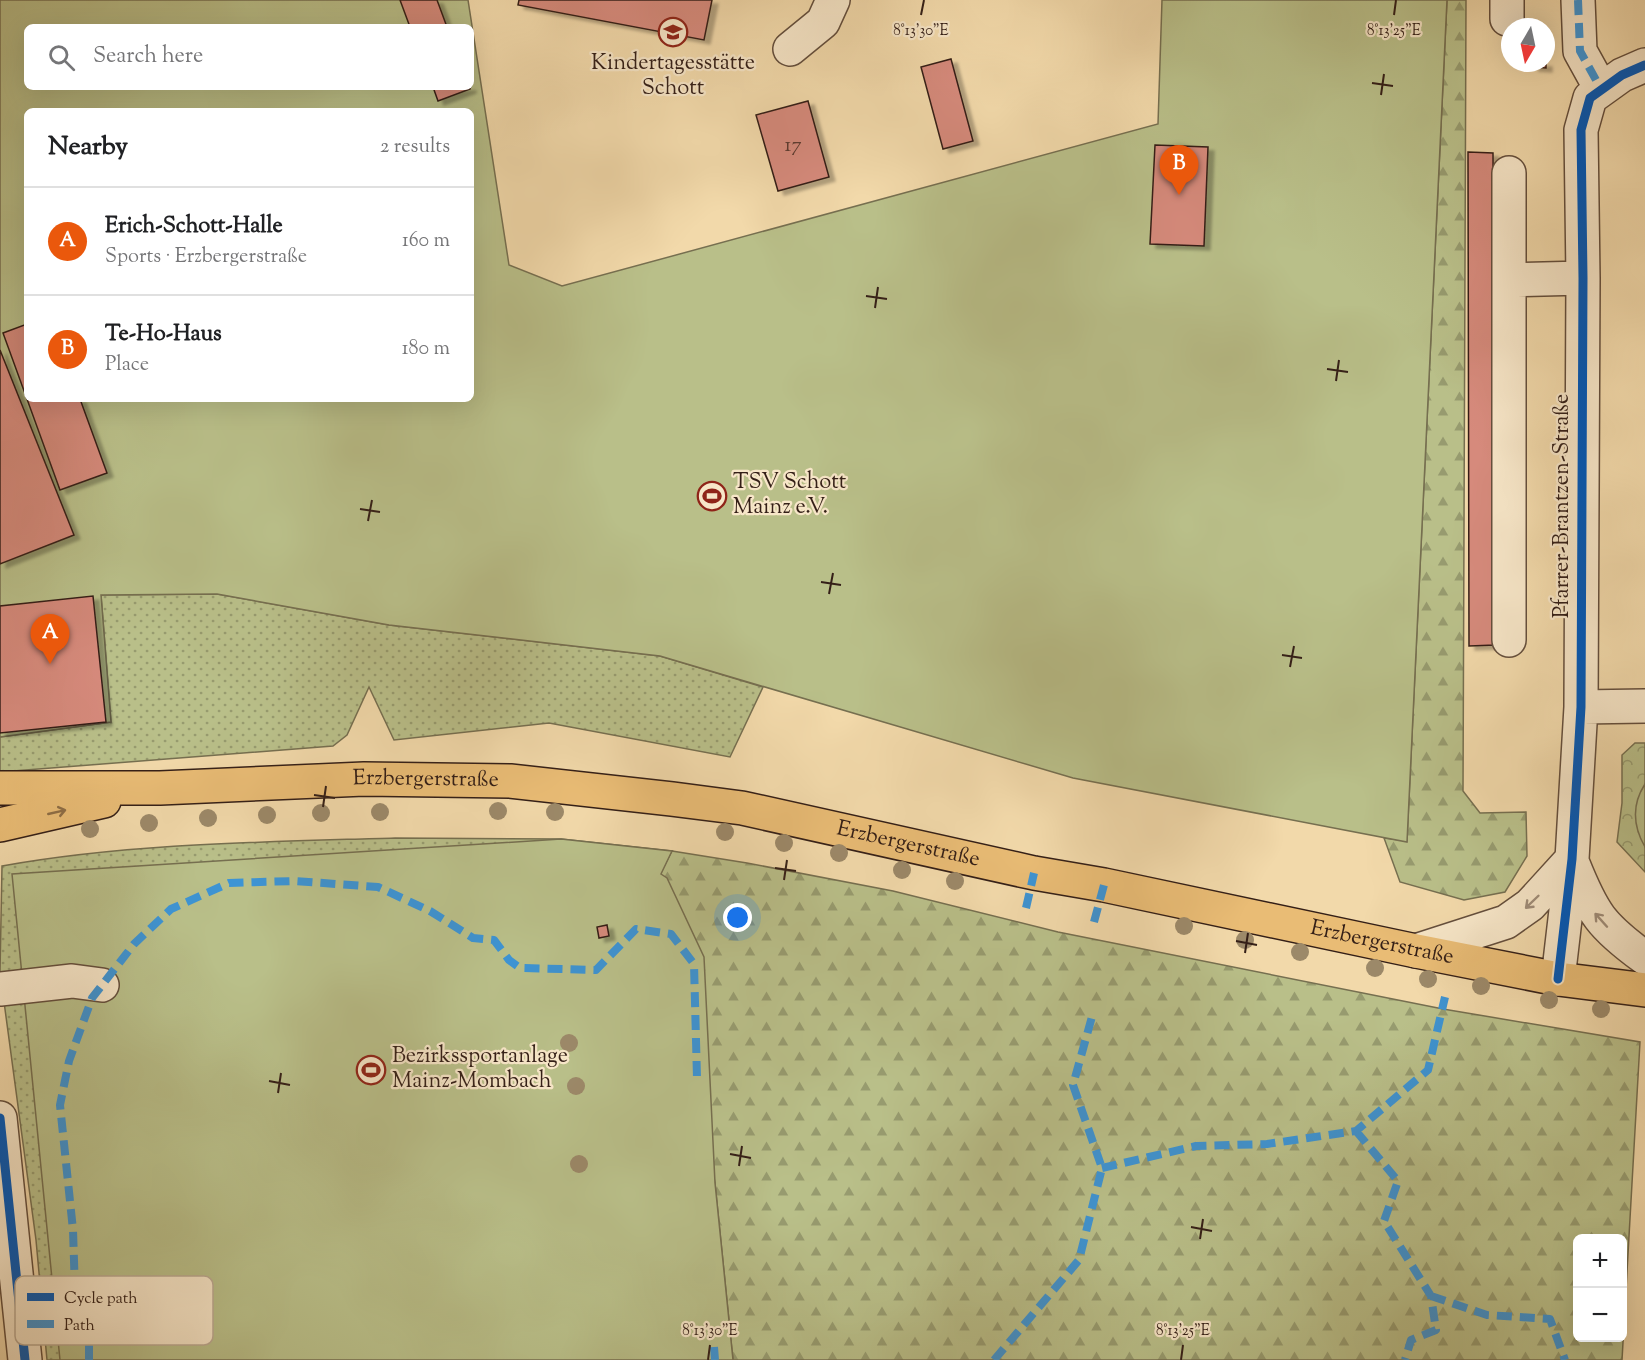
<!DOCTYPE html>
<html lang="en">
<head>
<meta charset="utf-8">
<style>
	:root { --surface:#fff; --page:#f6f6f6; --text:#202124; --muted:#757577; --line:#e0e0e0; --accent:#ea580c }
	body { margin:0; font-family:"Sorts Mill Goudy",serif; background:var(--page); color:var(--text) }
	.controls { position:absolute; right:18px; bottom:18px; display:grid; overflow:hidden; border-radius:9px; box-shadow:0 6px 24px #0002 }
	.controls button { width:54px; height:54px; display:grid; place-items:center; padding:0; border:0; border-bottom:2px solid var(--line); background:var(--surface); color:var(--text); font:30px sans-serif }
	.compass { position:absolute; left:1501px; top:18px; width:54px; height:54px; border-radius:50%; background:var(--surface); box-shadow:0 6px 24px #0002; rotate:189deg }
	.you { position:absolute; left:738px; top:918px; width:21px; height:21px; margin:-15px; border:4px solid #fff; border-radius:50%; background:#1a73e8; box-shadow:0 0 0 9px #1a73e833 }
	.badge { display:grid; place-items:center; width:39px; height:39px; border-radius:50%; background:var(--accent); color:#fff; font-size:20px; font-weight:700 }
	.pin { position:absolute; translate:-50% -50px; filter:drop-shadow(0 2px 3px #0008) }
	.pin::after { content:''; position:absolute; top:32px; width:21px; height:18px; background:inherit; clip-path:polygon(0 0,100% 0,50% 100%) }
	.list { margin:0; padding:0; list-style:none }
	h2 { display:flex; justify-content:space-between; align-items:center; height:78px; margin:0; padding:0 24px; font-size:26px }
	h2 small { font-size:20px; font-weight:400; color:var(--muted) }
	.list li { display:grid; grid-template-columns:39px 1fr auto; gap:18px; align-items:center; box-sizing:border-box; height:108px; padding:0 24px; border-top:2px solid var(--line) }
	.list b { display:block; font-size:22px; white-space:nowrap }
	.list p { margin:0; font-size:20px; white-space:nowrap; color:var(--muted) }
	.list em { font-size:20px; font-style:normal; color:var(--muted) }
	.icon { flex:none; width:33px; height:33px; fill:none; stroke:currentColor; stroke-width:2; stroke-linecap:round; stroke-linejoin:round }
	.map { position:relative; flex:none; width:1645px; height:1360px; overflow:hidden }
	.search { position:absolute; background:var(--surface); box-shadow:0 6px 24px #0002; left:24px; top:24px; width:450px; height:66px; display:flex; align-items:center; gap:15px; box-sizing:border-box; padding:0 21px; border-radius:9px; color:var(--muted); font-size:22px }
	.panel { position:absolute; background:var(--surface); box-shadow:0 6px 24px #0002; left:24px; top:108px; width:450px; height:294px; border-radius:9px }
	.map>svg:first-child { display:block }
	.grass { fill:url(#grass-dots); stroke:#766f50; stroke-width:1.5 }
	.forest { fill:url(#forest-firs); stroke:#766f50; stroke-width:1.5; fill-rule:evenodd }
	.park { fill:url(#park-crowns); stroke:#766f50; stroke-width:1.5 }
	.pitch { fill:#b9bf89; stroke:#766f50; stroke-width:1.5; fill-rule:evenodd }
	.building { fill:#d68a7c; stroke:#341f17; stroke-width:1.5; filter:url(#shadow) }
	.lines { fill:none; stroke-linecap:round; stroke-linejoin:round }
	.minor-casing { stroke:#644e3c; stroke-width:36 }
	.major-casing { stroke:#341f17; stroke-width:36 }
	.minor { stroke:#f7e6c8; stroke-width:33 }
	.major { stroke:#e9bc75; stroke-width:33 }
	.quiet { stroke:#3d94d4; stroke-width:8; stroke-dasharray:15 8; stroke-linecap:butt }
	.cycleway-casing { stroke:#f7e6c8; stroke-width:13 }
	.cycleway { stroke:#0057b8; stroke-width:9 }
	.tree { fill:#9c8969 }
	.oneway { stroke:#8e6e46 }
	.oneway2 { stroke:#9f8c78 }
	.ticks { fill:none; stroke:#341f17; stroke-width:2 }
	.labels { text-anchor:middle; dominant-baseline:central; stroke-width:4.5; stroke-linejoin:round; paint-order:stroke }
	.number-label { font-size:20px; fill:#5c3a30 }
	.poi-label { font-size:22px; fill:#341f17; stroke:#f7e6c8; text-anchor:start }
	.street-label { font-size:22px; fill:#341f17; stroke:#f7e6c8 }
	.key { fill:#f7e6c8; stroke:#bcaa93; stroke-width:1.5 }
	.key-label { font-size:16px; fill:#341f17 }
	.ticks-label { font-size:15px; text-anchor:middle; fill:#341f17; stroke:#f7e6c8; stroke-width:4.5; stroke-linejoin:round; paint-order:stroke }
</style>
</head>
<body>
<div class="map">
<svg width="1645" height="1360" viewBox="0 0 1645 1360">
	<defs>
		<pattern id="grass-dots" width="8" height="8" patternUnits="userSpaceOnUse" patternTransform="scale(1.5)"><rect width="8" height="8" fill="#b9bf89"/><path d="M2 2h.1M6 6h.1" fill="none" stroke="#979b6f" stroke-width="1.8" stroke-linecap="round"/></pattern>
		<pattern id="forest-firs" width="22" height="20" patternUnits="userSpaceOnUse" patternTransform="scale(1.5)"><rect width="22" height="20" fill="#b9bf89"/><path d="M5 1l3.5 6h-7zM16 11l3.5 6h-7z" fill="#979b6f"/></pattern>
		<pattern id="park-crowns" width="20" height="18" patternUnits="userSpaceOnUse" patternTransform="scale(1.5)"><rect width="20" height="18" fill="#b9bf89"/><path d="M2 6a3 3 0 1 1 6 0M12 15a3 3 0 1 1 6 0" fill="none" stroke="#979b6f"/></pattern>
		<filter id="shadow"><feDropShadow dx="6" dy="4" stdDeviation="1.5" flood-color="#0004"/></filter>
	</defs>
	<rect width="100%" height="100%" fill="#f2d9aa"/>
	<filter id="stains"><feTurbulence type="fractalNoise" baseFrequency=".00333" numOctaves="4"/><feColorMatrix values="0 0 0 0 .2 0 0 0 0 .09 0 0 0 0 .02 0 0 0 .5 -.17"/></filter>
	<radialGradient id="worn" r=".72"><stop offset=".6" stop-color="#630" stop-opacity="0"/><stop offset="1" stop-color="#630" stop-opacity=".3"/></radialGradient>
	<path class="grass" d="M217,594L389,625L660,656L763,687L730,757L549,723L394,740L369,687L347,735L333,746L0,772V737L111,722L101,595Z
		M395,838L561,839L672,851L78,1360H47L36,1240L0,972L2,866C131,843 264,842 395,838Z"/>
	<path class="forest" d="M1447,0H1466L1463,791L1480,813L1526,812L1527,856L1505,892L1464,900L1400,882L1384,838L1407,841Z
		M672,851L747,863L893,891L1058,932L1443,1009L1640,1042L1622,1360H733L715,1183L660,874ZM1578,1238H1622V1338H1578Z"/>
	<path class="park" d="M1635,743H1645V872L1617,842L1622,803V755Z"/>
	<path class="pitch" d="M0,0H468L509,265L562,286L1158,124L1162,0H1447L1407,842L1073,778L660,656L389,625L217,594L101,595L111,722L0,737ZM27,27H471V87H27ZM27,111H471V399H27Z
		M1645,784V847C1633,826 1632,804 1645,784Z
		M561,839L672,851L661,874L667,878L704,957L715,1183L733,1360H60L12,874Z"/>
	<path class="building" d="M400,0H437L447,27H410Z
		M519,0H712L704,40L518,5Z
		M951,59L973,141L943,149L921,67Z
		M1533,63H1546V68L1533,67Z
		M433,87H470V89L438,101Z
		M808,101L829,177L778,191L756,115Z
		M1155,145L1208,147L1204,246L1150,244Z
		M1468,152L1493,153L1495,645L1469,646Z
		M27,324V399H80L107,473L60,490L3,333Z
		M0,350L74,535L0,564Z
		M93,596L106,722L0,733V606Z
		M607,925L609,936L599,938L597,927Z"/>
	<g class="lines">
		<g class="minor-casing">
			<path id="minor" d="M1578,0L1580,51L1601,89
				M1507,19V0
				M790,49L823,22L833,0
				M1509,173V640
				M1509,280L1583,278
				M1581,707L1645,706
				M1573,864C1593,914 1601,926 1645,958
				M1416,951L1506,922L1530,905L1572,859
				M1558,979L1572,859L1581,707L1583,278L1581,130L1590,98L1622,75L1645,65
				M0,989L72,981L102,985
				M0,1118L25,1360"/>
		</g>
		<g class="major-casing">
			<g id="major">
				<path id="s1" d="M0,788H160L364,779L510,781L672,799L742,808L1034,873L1104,885L1416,951L1558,979L1645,990"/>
				<path d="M0,825L104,801"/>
			</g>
		</g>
		<use href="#minor" class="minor"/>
		<use href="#major" class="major"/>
		<path class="quiet" d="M1578,0L1580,51L1601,89
			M1026,908L1034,873
			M1094,922L1104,885
			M1356,1131L1398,1181L1384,1221L1431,1296L1436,1330L1411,1340L1405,1360
			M1102,1168L1196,1146L1267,1144L1356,1131L1428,1070L1445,997
			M1431,1296L1487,1315L1550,1319L1565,1360
			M714,1347L715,1360
			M89,1360V1341L75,1291L73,1230L60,1105L69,1061L92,998L134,944L171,909L229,883L295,881L378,887L430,911L473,938L494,940L509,960L520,968L596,970L636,929L671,934L694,964L697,1078
			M994,1360L1079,1260L1102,1168L1073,1085L1093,1013"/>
		<g class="cycleway-casing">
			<path id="cycleway" d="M1558,979L1572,859L1581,707L1583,278L1581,130L1590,98L1622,75L1645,65
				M0,1118L25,1360"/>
		</g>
		<use href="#cycleway" class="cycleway"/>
	</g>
	<g class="tree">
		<circle cx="498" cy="811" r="9"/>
		<circle cx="380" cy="812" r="9"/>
		<circle cx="555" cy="812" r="9"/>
		<circle cx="321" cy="813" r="9"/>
		<circle cx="267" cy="815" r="9"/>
		<circle cx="208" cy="818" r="9"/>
		<circle cx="149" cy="823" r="9"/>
		<circle cx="90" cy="829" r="9"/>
		<circle cx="725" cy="832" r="9"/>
		<circle cx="784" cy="843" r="9"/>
		<circle cx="839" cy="853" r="9"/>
		<circle cx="902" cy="870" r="9"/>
		<circle cx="955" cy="881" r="9"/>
		<circle cx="1184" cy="926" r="9"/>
		<circle cx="1245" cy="940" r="9"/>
		<circle cx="1300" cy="952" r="9"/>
		<circle cx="1375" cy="968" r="9"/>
		<circle cx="1428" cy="979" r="9"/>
		<circle cx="1481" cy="986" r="9"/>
		<circle cx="1549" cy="1000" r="9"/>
		<circle cx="1601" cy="1009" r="9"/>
		<circle cx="569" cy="1043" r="9"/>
		<circle cx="576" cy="1086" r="9"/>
		<circle cx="579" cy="1164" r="9"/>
	</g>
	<defs><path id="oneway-shaft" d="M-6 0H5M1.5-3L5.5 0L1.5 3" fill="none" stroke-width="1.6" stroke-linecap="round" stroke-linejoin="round" transform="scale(1.5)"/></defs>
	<use class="oneway" href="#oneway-shaft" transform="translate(57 812) rotate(-13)"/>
	<g class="oneway2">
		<use href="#oneway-shaft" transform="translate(1532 902) rotate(136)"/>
		<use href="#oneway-shaft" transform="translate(1601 920) rotate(-132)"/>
	</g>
	<path class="ticks" d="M921,15L924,0M1394,15L1396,0M1372,83L1393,86M1381,95L1384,74M866,296L887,299M875,308L878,287M1327,369L1348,372M1336,381L1339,360M360,509L380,512M368,521L372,500M821,582L841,585M829,594L833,573M1282,655L1302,658M1290,667L1294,646M314,795L335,798M323,807L326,786M775,868L796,871M784,880L787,860M1236,941L1257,945M1245,953L1248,933M269,1081L290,1085M278,1093L281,1073M730,1154L751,1158M739,1166L742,1146M1191,1227L1212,1231M1200,1239L1203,1219M708,1360L710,1345M1181,1360L1183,1345"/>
	<defs>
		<g id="school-ring" transform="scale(1.5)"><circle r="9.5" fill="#f7e6c8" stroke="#8f2418" stroke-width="1.5"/><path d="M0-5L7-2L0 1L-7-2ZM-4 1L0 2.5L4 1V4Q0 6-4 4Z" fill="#8f2418"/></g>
		<g id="stadium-ring" transform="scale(1.5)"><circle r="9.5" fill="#f7e6c8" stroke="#8f2418" stroke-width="1.5"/><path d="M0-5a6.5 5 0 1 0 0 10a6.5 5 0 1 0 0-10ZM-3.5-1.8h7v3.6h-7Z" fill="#8f2418"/></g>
	</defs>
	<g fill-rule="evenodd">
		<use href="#school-ring" x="673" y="32"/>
		<use href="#stadium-ring" x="712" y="496"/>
		<use href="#stadium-ring" x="371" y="1070"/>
	</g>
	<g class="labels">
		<g class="number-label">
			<text x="793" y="146">17</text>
		</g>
		<g class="poi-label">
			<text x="673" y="64" text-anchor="middle">Kindertagesstätte<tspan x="673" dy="25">Schott</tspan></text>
			<text x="733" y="483">TSV Schott<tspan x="733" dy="25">Mainz e.V.</tspan></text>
			<text x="392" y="1057">Bezirkssportanlage<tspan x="392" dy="25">Mainz-Mombach</tspan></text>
		</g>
		<g class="street-label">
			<text transform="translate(1563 506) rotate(-90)">Pfarrer-Brantzen-Straße</text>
			<text stroke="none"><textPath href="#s1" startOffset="426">Erzbergerstraße</textPath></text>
			<text stroke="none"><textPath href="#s1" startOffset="914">Erzbergerstraße</textPath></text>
			<text stroke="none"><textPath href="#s1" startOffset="1398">Erzbergerstraße</textPath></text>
		</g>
	</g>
	<rect x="15" y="1276" width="198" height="69" rx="9" class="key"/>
	<rect x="27" y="1293" width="27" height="8" fill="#0057b8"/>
	<rect x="27" y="1320" width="27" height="8" fill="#3d94d4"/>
	<g class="key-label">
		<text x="64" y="1303">Cycle path</text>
		<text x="64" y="1330">Path</text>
	</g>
	<g class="ticks-label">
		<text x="921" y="35">8°13'30"E</text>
		<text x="1394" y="35">8°13'25"E</text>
		<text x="710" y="1335">8°13'30"E</text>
		<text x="1183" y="1335">8°13'25"E</text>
	</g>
	<rect width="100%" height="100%" filter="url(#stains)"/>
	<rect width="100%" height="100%" fill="url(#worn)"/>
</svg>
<div class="controls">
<button>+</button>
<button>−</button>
</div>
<svg class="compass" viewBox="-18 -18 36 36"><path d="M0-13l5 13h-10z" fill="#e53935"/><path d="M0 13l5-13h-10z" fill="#757577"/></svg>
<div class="you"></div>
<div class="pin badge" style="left:50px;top:664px">A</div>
<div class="pin badge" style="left:1179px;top:195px">B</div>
<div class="search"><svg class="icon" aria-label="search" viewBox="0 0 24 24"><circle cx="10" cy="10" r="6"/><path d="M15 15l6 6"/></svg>Search here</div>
<section class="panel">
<h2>Nearby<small>2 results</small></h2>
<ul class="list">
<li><span class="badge">A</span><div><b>Erich-Schott-Halle</b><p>Sports · Erzbergerstraße</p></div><em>160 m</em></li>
<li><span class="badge">B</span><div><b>Te-Ho-Haus</b><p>Place</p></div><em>180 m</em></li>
</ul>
</section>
</div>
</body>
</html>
